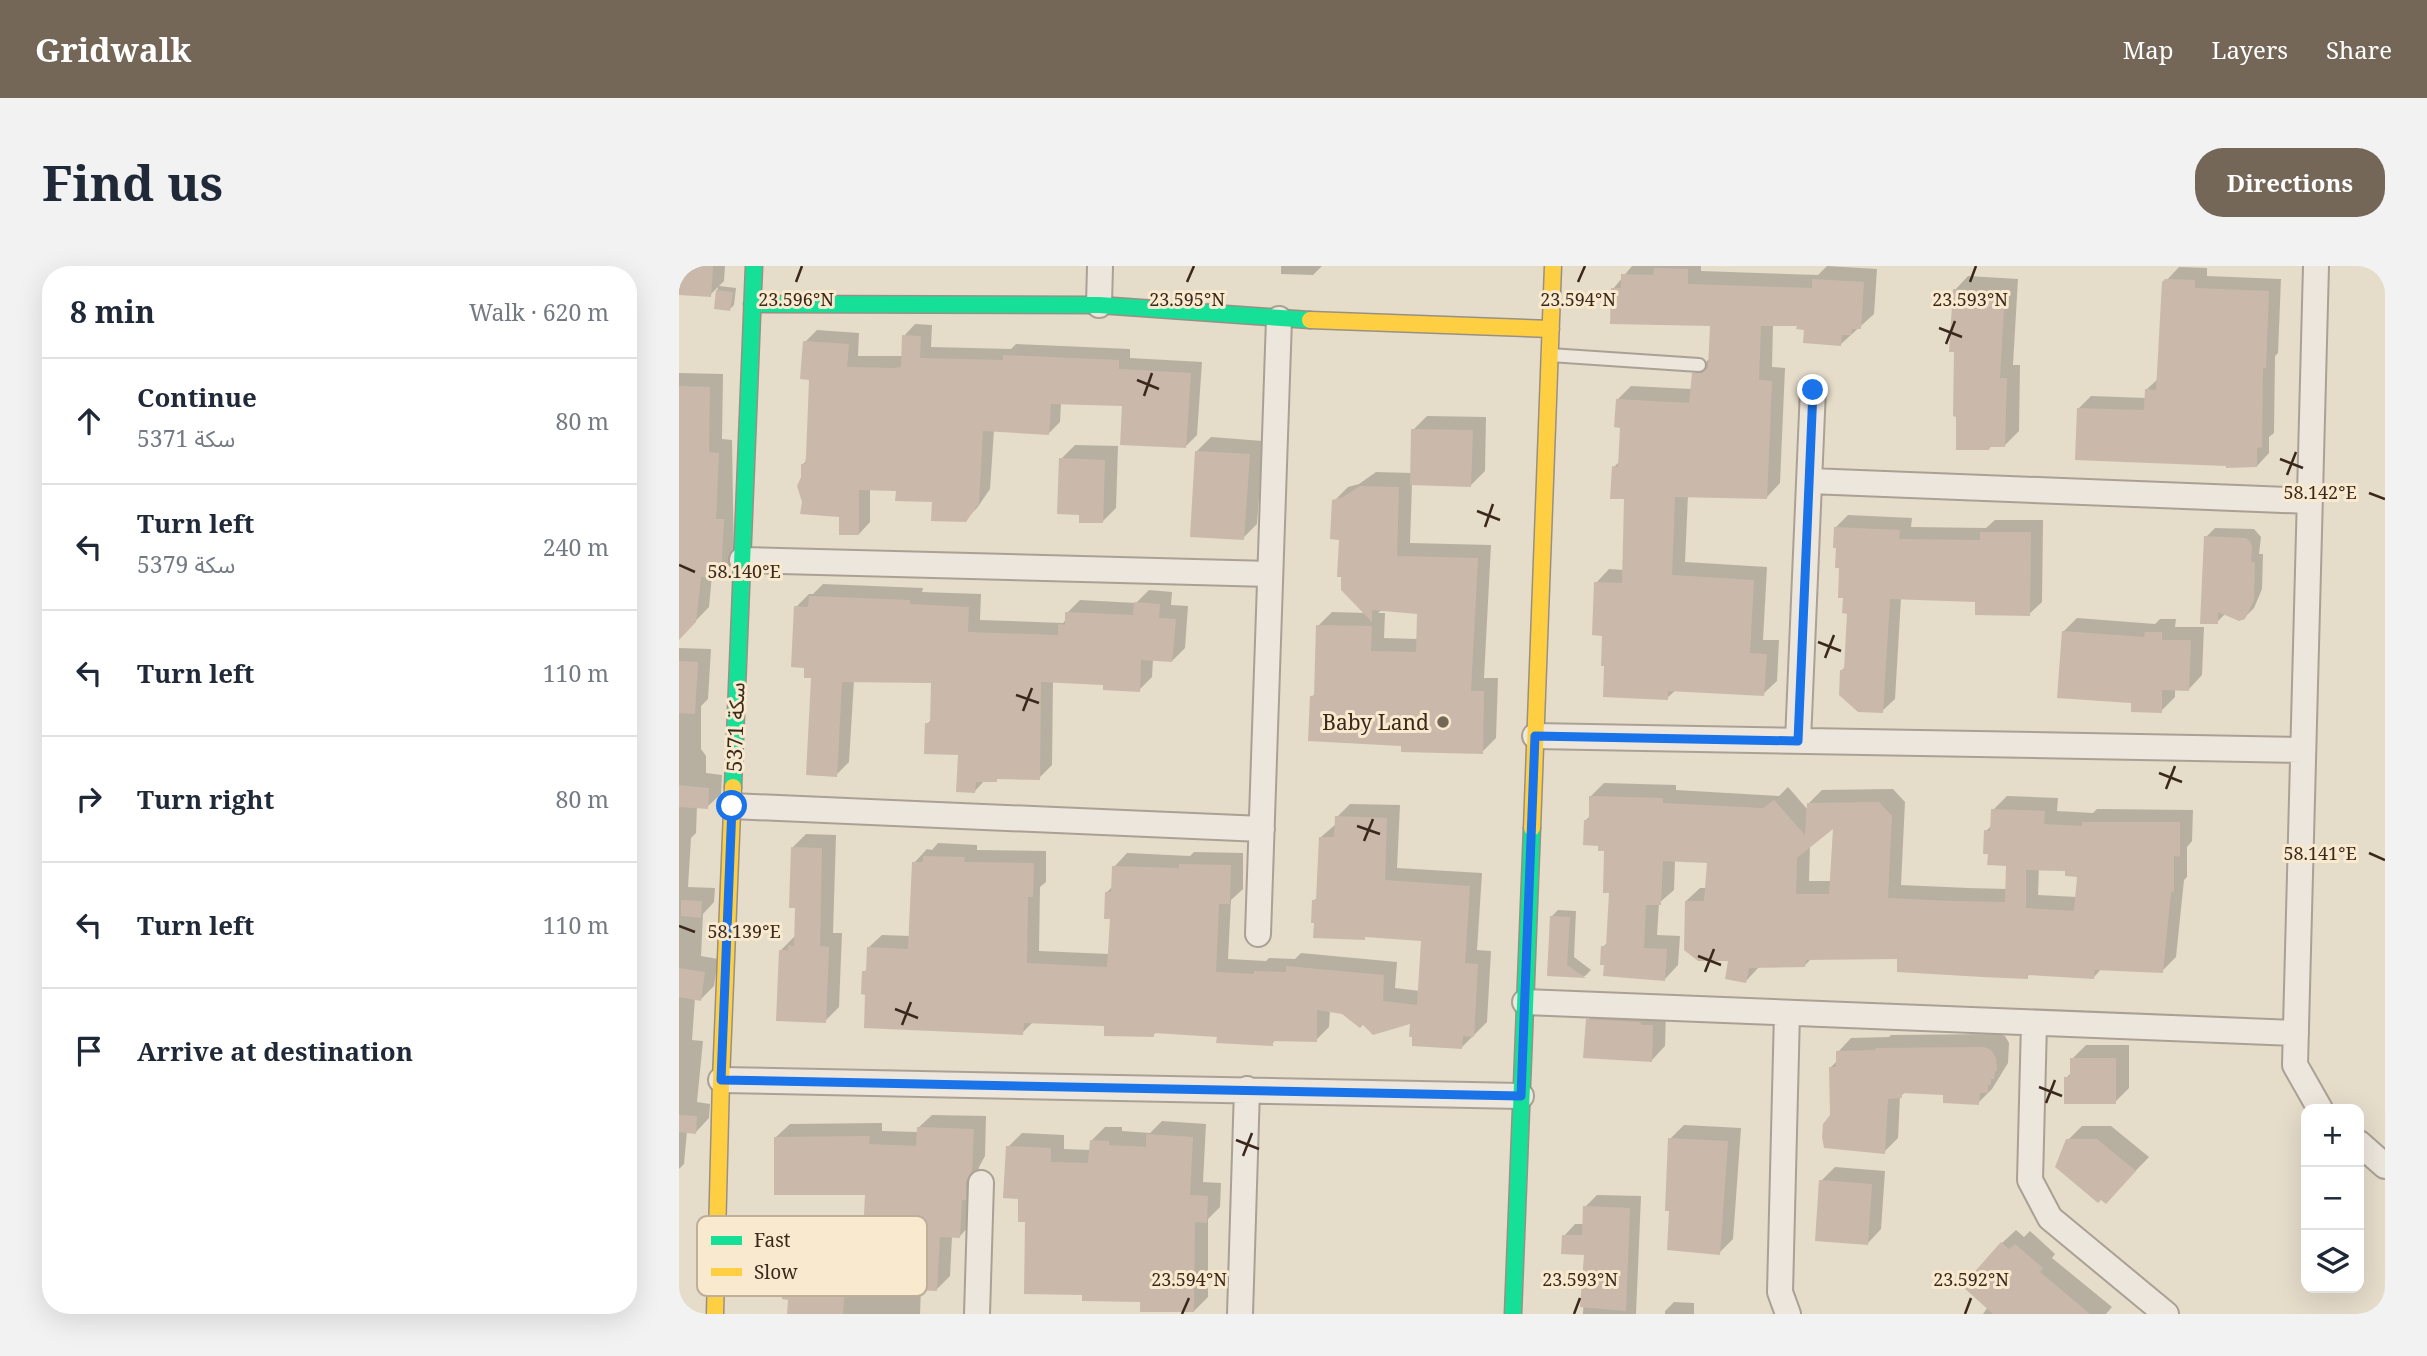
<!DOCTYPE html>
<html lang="en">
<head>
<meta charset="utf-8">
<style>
	:root { --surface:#fff; --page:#f2f2f3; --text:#1f2937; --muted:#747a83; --line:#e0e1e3; --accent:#756758 }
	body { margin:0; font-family:"Noto Serif","Noto Sans Arabic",serif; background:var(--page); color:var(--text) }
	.controls { position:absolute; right:21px; bottom:21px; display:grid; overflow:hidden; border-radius:14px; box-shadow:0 7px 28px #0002 }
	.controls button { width:63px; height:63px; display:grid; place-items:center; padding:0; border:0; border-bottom:2px solid var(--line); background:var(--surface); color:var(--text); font:35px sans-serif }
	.stop { position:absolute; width:21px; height:21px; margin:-16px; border:5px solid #1a73e8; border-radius:50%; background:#fff }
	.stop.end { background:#1a73e8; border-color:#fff; box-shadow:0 2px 7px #0008 }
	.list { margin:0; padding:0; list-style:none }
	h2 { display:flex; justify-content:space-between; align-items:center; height:91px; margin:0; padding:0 28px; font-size:30px }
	h2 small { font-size:23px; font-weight:400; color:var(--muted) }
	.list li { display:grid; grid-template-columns:46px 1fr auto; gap:21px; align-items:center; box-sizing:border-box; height:126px; padding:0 28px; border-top:2px solid var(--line) }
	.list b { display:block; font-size:26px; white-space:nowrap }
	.list p { margin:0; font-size:23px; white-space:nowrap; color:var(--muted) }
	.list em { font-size:23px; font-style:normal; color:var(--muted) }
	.icon { flex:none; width:38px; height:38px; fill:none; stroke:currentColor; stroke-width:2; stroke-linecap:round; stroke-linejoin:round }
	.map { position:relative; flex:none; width:1706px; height:1048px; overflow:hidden; border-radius:28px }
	header { display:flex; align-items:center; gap:42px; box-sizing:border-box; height:98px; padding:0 35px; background:var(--accent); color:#fff }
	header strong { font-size:33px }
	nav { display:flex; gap:38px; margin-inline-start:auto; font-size:24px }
	.intro { display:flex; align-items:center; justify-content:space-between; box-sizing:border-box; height:168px; padding:0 42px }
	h1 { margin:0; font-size:49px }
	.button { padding:18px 32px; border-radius:28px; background:var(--accent); color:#fff; font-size:24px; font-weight:700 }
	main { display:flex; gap:42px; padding:0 42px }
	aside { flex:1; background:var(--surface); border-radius:28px; box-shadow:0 7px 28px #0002 }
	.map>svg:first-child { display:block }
	.shadow { fill:#0003; fill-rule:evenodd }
	.building { fill:#cab9ab; fill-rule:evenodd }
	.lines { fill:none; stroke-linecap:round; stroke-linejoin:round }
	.lane-casing { stroke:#aaa194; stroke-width:16 }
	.street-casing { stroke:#aaa194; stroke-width:28 }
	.fast-casing { stroke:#999084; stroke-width:19 }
	.slow-casing { stroke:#999084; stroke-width:19 }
	.lane { stroke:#ede6dc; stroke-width:12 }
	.street { stroke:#ede6dc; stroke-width:24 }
	.fast { stroke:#16e098; stroke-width:16 }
	.slow { stroke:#ffcf43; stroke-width:16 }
	.route { stroke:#1a73e8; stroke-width:9 }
	.ticks { fill:none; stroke:#39281b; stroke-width:2.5 }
	.poi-dot { fill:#756758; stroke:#f8e9cf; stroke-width:2.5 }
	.labels { text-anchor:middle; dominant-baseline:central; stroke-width:6; stroke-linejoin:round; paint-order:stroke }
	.poi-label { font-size:21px; fill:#39281b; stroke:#f8e9cf; text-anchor:end }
	.street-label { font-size:21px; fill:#39281b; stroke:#f8e9cf }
	.key { fill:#f8e9cf; stroke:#bfaf99; stroke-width:2 }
	.key-label { font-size:19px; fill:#39281b }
	.ticks-label { font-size:18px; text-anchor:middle; fill:#39281b; stroke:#f8e9cf; stroke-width:6; stroke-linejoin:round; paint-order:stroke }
</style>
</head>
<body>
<header>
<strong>Gridwalk</strong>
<nav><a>Map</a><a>Layers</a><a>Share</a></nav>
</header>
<div class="intro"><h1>Find us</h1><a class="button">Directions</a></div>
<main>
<aside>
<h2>8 min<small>Walk · 620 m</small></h2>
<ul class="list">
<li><svg class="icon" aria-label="ahead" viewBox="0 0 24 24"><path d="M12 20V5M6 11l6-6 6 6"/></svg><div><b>Continue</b><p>سكة 5371</p></div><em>80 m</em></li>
<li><svg class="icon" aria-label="left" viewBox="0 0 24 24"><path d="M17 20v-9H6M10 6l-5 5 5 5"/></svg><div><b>Turn left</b><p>سكة 5379</p></div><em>240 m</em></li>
<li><svg class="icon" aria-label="left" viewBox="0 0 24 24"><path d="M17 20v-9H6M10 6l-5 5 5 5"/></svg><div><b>Turn left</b></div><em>110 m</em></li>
<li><svg class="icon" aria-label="right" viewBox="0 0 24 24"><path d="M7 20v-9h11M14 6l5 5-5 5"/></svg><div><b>Turn right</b></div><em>80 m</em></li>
<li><svg class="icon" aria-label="left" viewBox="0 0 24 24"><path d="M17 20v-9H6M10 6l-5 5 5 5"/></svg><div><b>Turn left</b></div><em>110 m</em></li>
<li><svg class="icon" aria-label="arrive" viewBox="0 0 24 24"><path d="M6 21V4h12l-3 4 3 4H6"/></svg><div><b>Arrive at destination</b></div></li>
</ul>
</aside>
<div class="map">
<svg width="1706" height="1048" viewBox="0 0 1706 1048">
	<rect width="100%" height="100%" fill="#e5dcca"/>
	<path class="shadow" d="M0,0H46L45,15L40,20L57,22L55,39L51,43L36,41L39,21L31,29L0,27Z
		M602,0H643L634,9L602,8Z
		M953,0H1022V5L1139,9L1148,0L1198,3L1195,48L1162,78L1119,58H1094L1093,101L1106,102L1101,217L1088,231L1009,229L1006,296L1088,301L1084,374H1100L1098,415L1084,428L997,424L988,432L925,368L917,317L930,303L945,304L947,231L935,201L941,195L943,160L939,133L952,120L1013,123L1015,108L1029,94H1031L1033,58L934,23Z
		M1500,1L1528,2V10L1602,13L1599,87L1596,90L1595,167L1590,171V187L1578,200L1399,143L1412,130L1467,132V124L1480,112L1485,17Z
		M1289,10L1339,13L1334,99H1341L1340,165L1326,179H1313L1310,183L1276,24Z
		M236,58L253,59L252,81L332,83L337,78L451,83V92L523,96L518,169L506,181L445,138L382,137L381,156L369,168L315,164L311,223L298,242L286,254L255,234L219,224L191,223V256L180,268L124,211V198L128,194L131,112L126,76L138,64L180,67L179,90H224L225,70Z
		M0,107L44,108L43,173L53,174L55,296L42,309H33L30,341L0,372Z
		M748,150L807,151L806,205L792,219L733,217L731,277L812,279L805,412H819L817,472L803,486L724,479L633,431L637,426L639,360L653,346L686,347L662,272L655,235L669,221L680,218L697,206L733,207L734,164ZM704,343L740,346L739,373L705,372L706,347H699Z
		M532,171L584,175L578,258L564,272L518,185Z
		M396,179L439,180L437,242L423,256L402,247L382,193Z
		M1169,249L1233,252L1232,261L1307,262L1316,254H1364L1363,336L1350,348L1298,335L1222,332L1216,433L1203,445L1162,405L1167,400L1170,346L1165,331L1156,262Z
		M1536,262L1575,263L1582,271L1580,288H1584L1583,323L1575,342L1566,351L1547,347L1538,356L1527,271Z
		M144,318L244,322L243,326L302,328L301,354L384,357L388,352V347L401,334L457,337L470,324L493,326L492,339L509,340L506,382L493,395L474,393L473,411L460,424L426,417L374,415L373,499L360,512L320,511L317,514H306L296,525L281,488L248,458L253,453L254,415L175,414L170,496L157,509L117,341L130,328H134Z
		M1398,352L1476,358L1481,353H1497L1496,361H1525L1523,409L1510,423H1496V431L1482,445L1454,436L1384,366Z
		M0,382L32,383L29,433L22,440V483L27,490V507L43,509L42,528L28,541L18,540L17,567L12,572L9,621L36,622L35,636L24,648L22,690L39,693L35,720L22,733L16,732L13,774L24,775L18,836L31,838L30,852L17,866L8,865L5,898L0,903Z
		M925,517L997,519V524L1100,530L1109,521L1129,544V538L1143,524L1214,523L1226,536L1222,619L1289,622L1329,623V599L1307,565L1313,559L1314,544L1328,530L1379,532L1378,545L1414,547L1418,543L1514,544L1513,575L1508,581V611L1505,614L1497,691L1483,705L1423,702L1415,711L1352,707L1348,711L1220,692H1133L1126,699L1080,701L1067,715L1007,635L1021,622H1028L1030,596L996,594L995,624L980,637L978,669L1001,670L999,699L986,713L924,681L929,676L932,625L927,584L921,579L907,554L912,549V530ZM1156,559L1153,615H1130L1131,579ZM1360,602L1388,603L1399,610L1398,631L1359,629Z
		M671,538L721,539L718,602L803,607L798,684L812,685L808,756L783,781L733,755L684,757L664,746L651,744L650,761L637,774L597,773L593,778L539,769L478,766L474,769L427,759L355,755L343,767L187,727L185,706L189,702V682L203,669L231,670L235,597L248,583L253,584L259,577L298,579V584L367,585V616L361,621L360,685L430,688L432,651L428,626L434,620L435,601L448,587L511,590L515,586L564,587V623L552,634L549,693L587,695L590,692L616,693L622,687L718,696L716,722L741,725L743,673L688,670L685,672L634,635L639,631L642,571L657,558L658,551Z
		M127,568L157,569L154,667H163L160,741L146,755L102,684L116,670L118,640L113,582Z
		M879,644L897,645L895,691L912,704L906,710L870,708L872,651Z
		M923,740L987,746L986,780L973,794L909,754Z
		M1320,768L1326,770L1330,777L1329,797L1313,823L1299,837L1266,827L1227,826L1221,830L1219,872L1205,886L1152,849V801L1159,794V786L1172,772L1210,771L1212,769Z
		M1407,779H1450V822L1436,836L1387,812L1393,806V793Z
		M253,849L307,850L306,890L300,901L294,956L281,970H273L271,1010L258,1023H242L241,1048H110L111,1032L106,1017L114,1010L124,976L145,955L187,953L188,928L97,871L111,858L203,857V865L239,866V862Z
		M483,855L527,858L524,916L542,917L541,941L529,953V1031L515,1045L463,1034L405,1028L348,954L329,881L343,867L385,869V883L412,884V875L426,861H443V865L471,867Z
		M1005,859L1062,862L1054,973L1040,987L991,873Z
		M1403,860H1432L1470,891L1440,922L1389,874Z
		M1156,901L1206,905L1202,963L1189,977L1142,915Z
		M918,929L962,930L957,1048H904L907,987L885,970L896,958H905L906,941Z
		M1337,964L1345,971L1351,965L1376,988L1373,992L1433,1041L1427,1048H1304L1309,1041L1323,977Z
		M995,1036L1015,1037V1048H986V1045Z"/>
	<path class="building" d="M0,0H34L32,31L0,29Z
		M975,2L1009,3V18L1133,22V13L1185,16L1182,63H1173L1172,69H1163L1162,80L1124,77L1125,64L1117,63L1118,60H1082L1080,114L1093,115L1088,233L996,231L993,309L1075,314L1071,387L1088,388L1085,430L989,425V434L924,431L925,400H922L923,370L913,369L915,316L943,317L945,233H931L933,200L939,201L941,162L935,161L937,133L1010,137L1013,107H1023L1029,102L1031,60L931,58L932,22H942V8L974,9Z
		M1486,13L1516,14V22L1590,25L1587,102H1584L1583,181L1578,182V201L1547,202V200L1396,194L1398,142L1465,144L1466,123L1477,124L1483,16Z
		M1274,23L1326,26L1321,112H1328L1326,181H1311L1310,184H1277V151L1274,150L1275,86H1270Z
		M37,24L54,26L51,45L35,43Z
		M223,69L242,70L241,92L324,94V89L440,94V103L512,107L507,182L441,179L443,140L372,138L370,169L304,165L300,237L287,256L252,255L253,236L216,235L217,225L180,224V269H160V251L121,248L123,236L118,220L122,211V198H126L127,190L130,114L121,113L124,75L170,78L168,101L216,102L222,101Z
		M0,120L31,121L30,186L40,187L37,253H45L42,311H22L17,356L0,374Z
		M732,163L794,164L792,221L731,219Z
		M516,185L571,188L565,274L511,271Z
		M380,192L426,194L424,257H400V249L378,248Z
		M681,220L720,221L718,290L799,292L792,425H805L804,488L722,486V480L629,475L631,430H635L637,359L693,360L692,385L737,386L738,348L693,344V356L662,324V311H658L660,274L651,273L653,234L664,231Z
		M1155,261L1221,264L1220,273L1301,274V266H1352L1351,350L1296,349V336L1211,333L1204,447L1179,446L1160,429L1161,404H1165L1168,348L1163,347L1164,332H1159L1160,302H1156L1157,282H1154Z
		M1525,270L1566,272L1571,275L1573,281L1572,296H1576L1575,334L1566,353L1560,355L1539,346V358H1521Z
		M130,330L231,334V338L290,341L289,366L379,369V358L386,359V346L454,349L455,336L481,338L480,352L497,353L493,396L462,394L461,426L424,424V419L362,416L361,514L318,513V516H297L296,527L277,526L279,489L245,488L246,457H251L252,417L163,416L158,511L127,509L132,412H125V402L112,401L115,340L129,341Z
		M1383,365L1465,371L1466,366H1483V374H1512L1510,425L1483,424V447L1452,446V437L1378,432Z
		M0,395L19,396L16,448L0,447Z
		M0,519L30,522L29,543L0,541Z
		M910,530L984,532V537L1084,542L1095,534L1126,569L1128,537L1200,536L1213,550L1209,632L1274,635L1326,636L1327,600L1308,599L1309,588H1304L1305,564L1311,565L1312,543L1366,545L1365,558L1403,560V556H1501V591L1495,590V626H1492L1484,707L1416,704L1415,713L1349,709V713L1304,711L1218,706V693L1127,694L1126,701L1070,702L1067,717L1046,713L1049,695H1019L1005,684L1006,635H1025L1028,597L984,595L982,639H967L965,682L988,683L986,715L924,710L925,699H921L922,680H927L930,627H924L925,585H919V580L904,579L905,554H910ZM1154,563L1150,628H1117L1118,592ZM1347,604L1386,605V610L1398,611L1395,645L1347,642Z
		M656,550L708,552L706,614L791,620L786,697L799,698L795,771L784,770L783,783L733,780V771H730L731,758L694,769L684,759L681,762L663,748L638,744V776L594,775V780L537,777L538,771L475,767V771L425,770V760L345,757L344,769L185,762L186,729L182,728L183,705H187L188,681L229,683L233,596H244V590L286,591L285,596L355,597L354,631H349L348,697L428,701L431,653H425L426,626H432L433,600L500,602V598L552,599L551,638H540L537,706L575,708V705L607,706V700L705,709L704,735L738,739L742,675L686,671V674L634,672L635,657H632L633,634H637L640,571H655Z
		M112,581L143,582L141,680L150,681L147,757L97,755L100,684H109V679L115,680L116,642H110Z
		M2,634L23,635L22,652L2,650Z
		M871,650L891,651L888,699L907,712L868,710Z
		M0,702L26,706L22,735L0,731Z
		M907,753L961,756L963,759H974L973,796L904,792Z
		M1305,781L1312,784L1317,792L1318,805H1316L1315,813H1312V819H1309V827H1301L1300,839L1264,837V829L1223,827V832L1209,833L1206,888L1145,882L1143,871L1144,858L1151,849L1150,801H1157V785L1197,784L1196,782Z
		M1391,792H1437V838H1385V811H1391Z
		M0,849L18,850L17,868L0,866Z
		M238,861L295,863L293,905L287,916V934H283L281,972L261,971L258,1025L166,1021L164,1048H108L109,1034L103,1033L104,1017H112V990L123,975L129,973L130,968L184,966L186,929H95V871L191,870L190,878L237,880Z
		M467,868L514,871L511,929L529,930L528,957L516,956L515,1046H461V1036L403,1035V1029L345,1028L346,956H339V933L324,932L327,880L372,882V896L409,897L411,874L430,875V879L467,881Z
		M989,872L1049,875L1041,989L988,984L990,945H986Z
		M1387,873H1418L1457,905L1427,938L1422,934L1419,937L1376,901Z
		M1140,914L1193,918L1189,979L1136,975Z
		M904,940L951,942L947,1045L901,1041L905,989L882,988L883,969H903Z
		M1322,976L1330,983L1336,978L1364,1002L1361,1006L1411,1048H1314L1283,1020Z"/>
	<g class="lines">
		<g class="lane-casing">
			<path id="lane" d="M871,89L1020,99"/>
		</g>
		<g class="street-casing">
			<path id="street" d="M1637,0L1616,799L1641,843
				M420,39L421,0
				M1131,215L1631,235
				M63,294L591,308
				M856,470L1624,484
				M1119,475L1134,123
				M53,540L583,563
				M579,668L600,53
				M846,736L1617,767
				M1108,747L1101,1026L1109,1048
				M1355,757L1351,914L1371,952L1487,1048
				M42,814L842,830
				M1680,877L1706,900
				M298,1048L302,917
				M561,1048L568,823"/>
		</g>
		<g class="fast-casing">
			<path id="fast" d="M73,38L420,39L631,54
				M54,521L75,0
				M834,1048L853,562"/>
		</g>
		<g class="slow-casing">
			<path id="slow" d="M631,54L872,63
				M853,562L874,0
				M36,1048L42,814L54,521"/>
		</g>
		<use href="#lane" class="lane"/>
		<use href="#street" class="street"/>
		<use href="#fast" class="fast"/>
		<use href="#slow" class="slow"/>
	</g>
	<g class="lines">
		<path class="route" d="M53,540L42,814L842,830L856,470L1119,475L1134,124"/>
	</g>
	<path class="ticks" d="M117,16L123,0M508,16L515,0M899,16L906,0M1291,16L1297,0M1260,62L1283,71M1267,78L1276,55M458,114L480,123M465,130L473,107M1601,193L1624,202M1608,209L1617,186M1690,227L1706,233M798,245L821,254M806,261L814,238M0,299L16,306M1139,376L1162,385M1146,392L1155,369M337,429L360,437M344,445L353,422M1480,507L1503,516M1487,523L1496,500M678,560L701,568M685,575L694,553M1690,587L1706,594M0,660L16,666M1019,690L1042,699M1026,706L1035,683M216,743L239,752M223,759L232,736M1360,821L1383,830M1367,837L1376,814M557,874L580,883M564,890L573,867M503,1048L510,1032M895,1048L901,1032M1286,1048L1292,1032"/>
	<circle class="poi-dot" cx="764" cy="456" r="7"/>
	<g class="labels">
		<g class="poi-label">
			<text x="750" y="456">Baby Land</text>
		</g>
		<g class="street-label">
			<text transform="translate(56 461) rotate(-88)">سكة 5371</text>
		</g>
	</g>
	<rect x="18" y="950" width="230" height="80" rx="10" class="key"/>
	<rect x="32" y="970" width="31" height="9" fill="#16e098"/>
	<rect x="32" y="1002" width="31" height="8" fill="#ffcf43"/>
	<g class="key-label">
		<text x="75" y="981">Fast</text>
		<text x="75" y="1013">Slow</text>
	</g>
	<g class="ticks-label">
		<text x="508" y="40">23.595°N</text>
		<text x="899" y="40">23.594°N</text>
		<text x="1291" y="40">23.593°N</text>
		<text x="117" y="40">23.596°N</text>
		<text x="1641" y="233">58.142°E</text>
		<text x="65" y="312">58.140°E</text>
		<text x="1641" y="594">58.141°E</text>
		<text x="65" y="672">58.139°E</text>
		<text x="510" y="1020">23.594°N</text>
		<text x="901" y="1020">23.593°N</text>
		<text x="1292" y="1020">23.592°N</text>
	</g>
</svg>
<div class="controls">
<button>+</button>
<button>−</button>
<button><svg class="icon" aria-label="layers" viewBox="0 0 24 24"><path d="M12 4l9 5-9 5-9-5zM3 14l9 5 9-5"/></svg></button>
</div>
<div class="stop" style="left:53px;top:540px"></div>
<div class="stop end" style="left:1134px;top:124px"></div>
</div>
</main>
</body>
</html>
